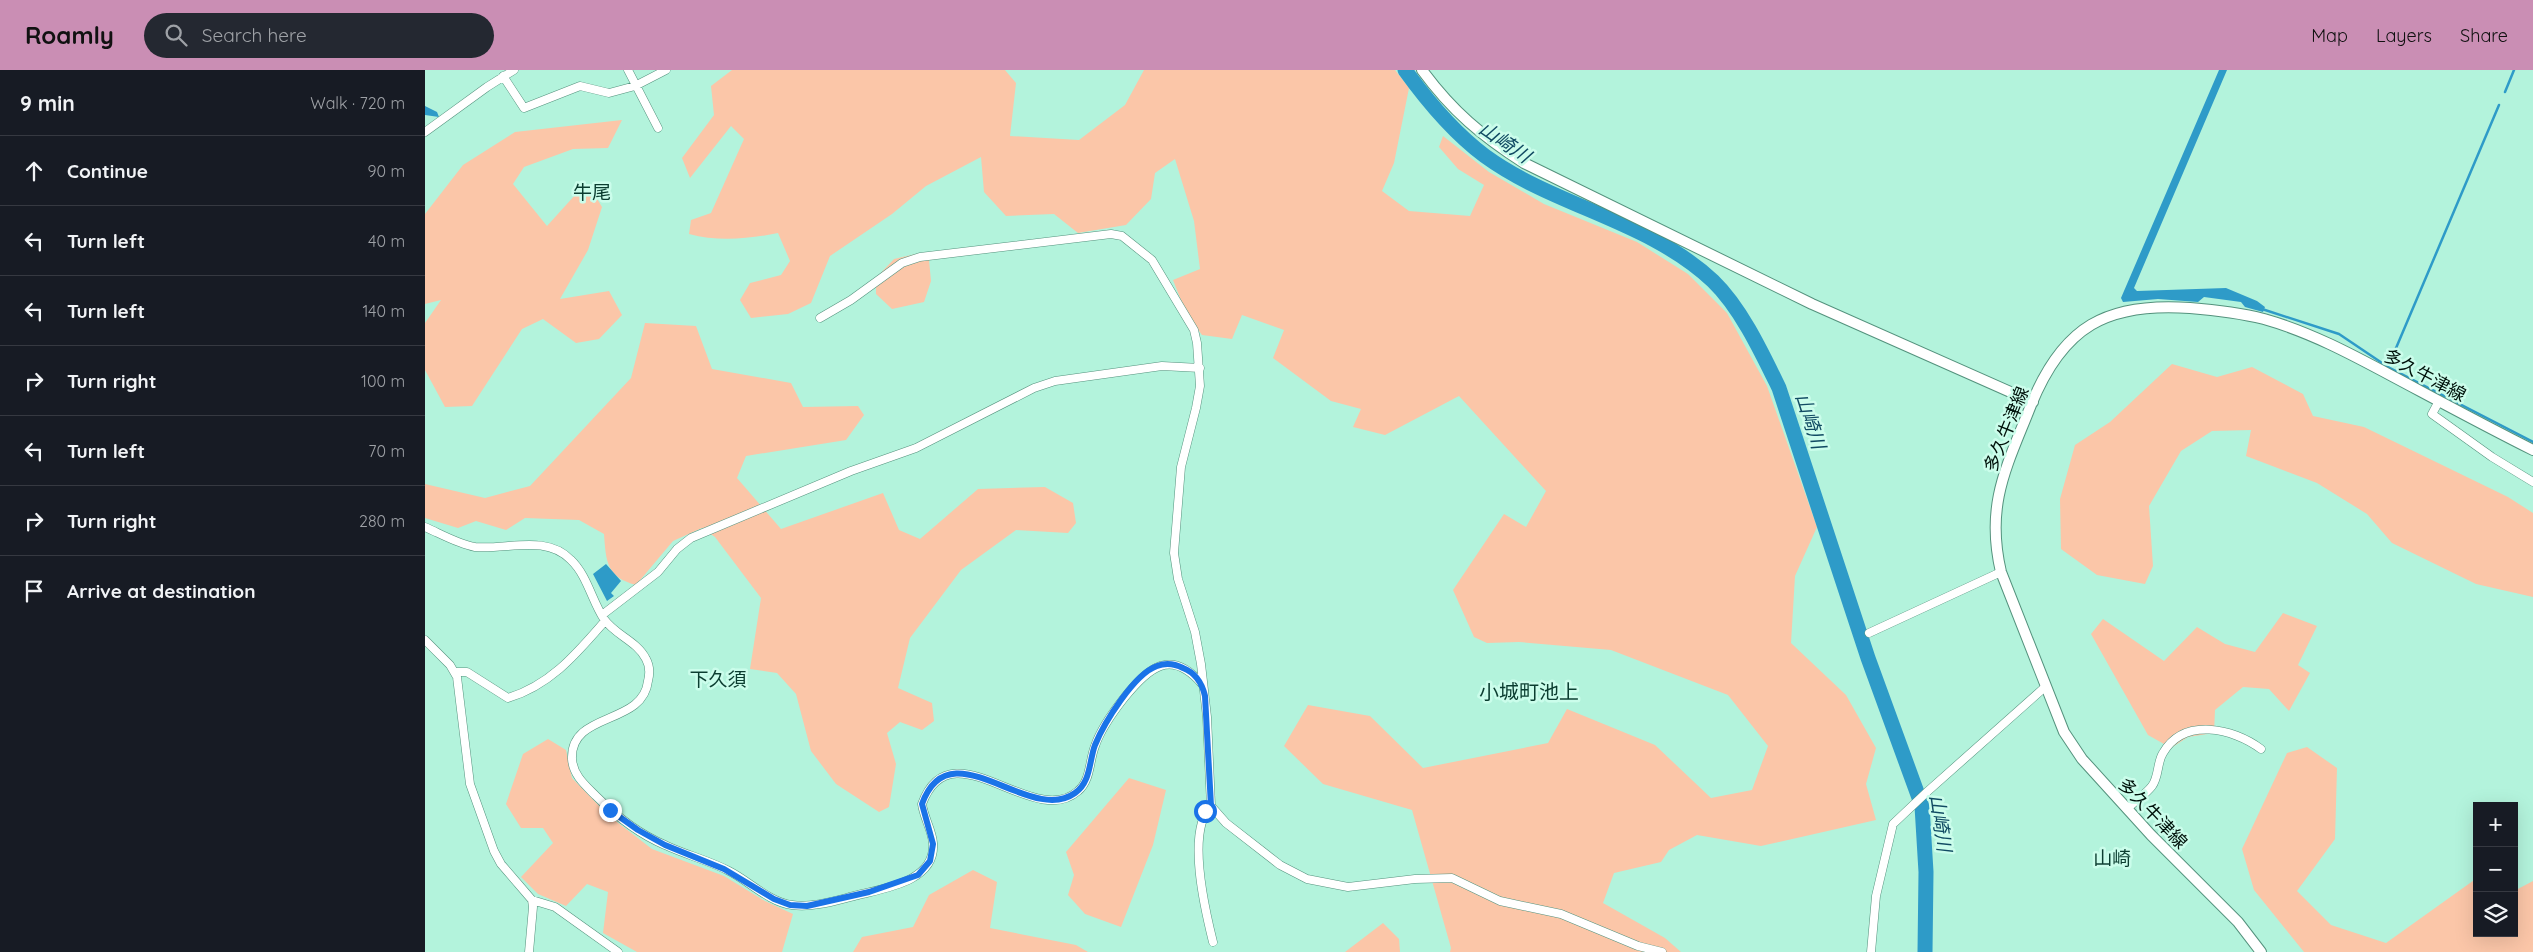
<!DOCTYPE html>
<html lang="en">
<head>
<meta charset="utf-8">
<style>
	:root { --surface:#171b24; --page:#242831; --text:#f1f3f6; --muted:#9ea1a6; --line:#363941; --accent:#ca8eb4 }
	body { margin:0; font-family:Quicksand,"Noto Sans JP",sans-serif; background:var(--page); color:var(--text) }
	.controls { position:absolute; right:15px; bottom:15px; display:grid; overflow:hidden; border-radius:0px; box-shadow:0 5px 20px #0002 }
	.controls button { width:45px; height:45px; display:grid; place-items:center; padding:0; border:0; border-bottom:1px solid var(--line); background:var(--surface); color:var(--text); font:25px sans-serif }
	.stop { position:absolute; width:15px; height:15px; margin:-11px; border:4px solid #1a73e8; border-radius:50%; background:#fff }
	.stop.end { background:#1a73e8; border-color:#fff; box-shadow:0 1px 5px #0008 }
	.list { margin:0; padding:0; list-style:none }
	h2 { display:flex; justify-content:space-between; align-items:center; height:65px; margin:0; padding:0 20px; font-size:21px }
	h2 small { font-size:16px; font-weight:400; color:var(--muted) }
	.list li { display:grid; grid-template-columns:32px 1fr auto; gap:15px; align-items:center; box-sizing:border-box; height:70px; padding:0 20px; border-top:1px solid var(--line) }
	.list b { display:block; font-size:19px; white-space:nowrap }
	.list em { font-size:16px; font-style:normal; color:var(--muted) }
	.icon { flex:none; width:28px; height:28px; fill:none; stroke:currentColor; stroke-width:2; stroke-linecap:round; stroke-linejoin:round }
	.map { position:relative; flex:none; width:2108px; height:882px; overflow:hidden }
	header { display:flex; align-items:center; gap:30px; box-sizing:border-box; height:70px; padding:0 25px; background:var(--accent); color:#111 }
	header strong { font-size:24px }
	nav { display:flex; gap:28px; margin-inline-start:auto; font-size:18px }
	.search { width:350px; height:45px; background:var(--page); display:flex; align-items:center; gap:12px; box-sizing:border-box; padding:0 18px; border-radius:28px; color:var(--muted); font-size:19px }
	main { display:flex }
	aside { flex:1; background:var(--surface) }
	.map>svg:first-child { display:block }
	.green { fill:#fbc6a8 }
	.water { fill:#2e9bc8 }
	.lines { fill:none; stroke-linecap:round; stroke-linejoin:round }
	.stream { stroke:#2e9bc8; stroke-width:2.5 }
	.river { stroke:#2e9bc8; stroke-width:15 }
	.street-casing { stroke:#54927d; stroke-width:9 }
	.secondary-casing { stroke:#54927d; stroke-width:12 }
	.street { stroke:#fff; stroke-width:8 }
	.secondary { stroke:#fff; stroke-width:10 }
	.route { stroke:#1a73e8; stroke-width:6 }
	.labels { text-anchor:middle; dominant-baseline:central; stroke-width:5; stroke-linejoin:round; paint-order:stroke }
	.street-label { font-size:18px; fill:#00120b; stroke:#cbfdeb }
	.water-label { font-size:19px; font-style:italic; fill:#114b63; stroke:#cbfdeb }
	.neighbourhood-label { font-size:19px; fill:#0b3d30; stroke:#cbfdeb }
	.quarter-label { font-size:20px; fill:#0b3d30; stroke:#cbfdeb }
</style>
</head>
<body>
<header>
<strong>Roamly</strong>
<div class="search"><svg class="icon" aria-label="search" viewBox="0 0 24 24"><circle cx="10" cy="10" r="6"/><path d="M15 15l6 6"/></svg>Search here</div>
<nav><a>Map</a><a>Layers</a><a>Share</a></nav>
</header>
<main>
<aside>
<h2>9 min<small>Walk · 720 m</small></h2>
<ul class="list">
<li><svg class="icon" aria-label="ahead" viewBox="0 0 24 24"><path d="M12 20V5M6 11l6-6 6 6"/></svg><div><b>Continue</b></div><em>90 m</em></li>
<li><svg class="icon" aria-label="left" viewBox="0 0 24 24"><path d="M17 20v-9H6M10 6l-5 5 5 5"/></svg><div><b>Turn left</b></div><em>40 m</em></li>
<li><svg class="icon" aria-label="left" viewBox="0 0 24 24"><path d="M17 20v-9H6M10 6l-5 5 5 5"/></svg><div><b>Turn left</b></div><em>140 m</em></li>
<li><svg class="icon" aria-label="right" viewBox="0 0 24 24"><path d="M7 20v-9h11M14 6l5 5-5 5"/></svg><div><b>Turn right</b></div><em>100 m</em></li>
<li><svg class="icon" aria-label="left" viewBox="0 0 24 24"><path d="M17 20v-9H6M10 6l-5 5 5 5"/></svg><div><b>Turn left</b></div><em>70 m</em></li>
<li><svg class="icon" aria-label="right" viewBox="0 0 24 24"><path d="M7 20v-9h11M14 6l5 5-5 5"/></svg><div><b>Turn right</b></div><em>280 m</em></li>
<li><svg class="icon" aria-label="arrive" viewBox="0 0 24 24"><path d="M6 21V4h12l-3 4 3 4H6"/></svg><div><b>Arrive at destination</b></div></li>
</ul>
</aside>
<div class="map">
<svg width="2108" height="882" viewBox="0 0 2108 882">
	<rect width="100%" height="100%" fill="#b3f3dc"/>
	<path class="green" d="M307,0H580L591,13L585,66L654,70L700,35L719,0H970L984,18L969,93L957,121L984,141L1045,146L1059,115L1033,99L1014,77L1018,66L1064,102L1119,134L1212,172L1263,204L1302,243L1342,316L1392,457L1370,506L1366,573L1421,625L1451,678L1441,714L1451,750L1336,776L1272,765L1244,780L1236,792L1189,803L1178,833L1240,868L1256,882H1025L1026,878L987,740L898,714L859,676L883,635L945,646L998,698L1123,673L1142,639L1230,675L1286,728L1327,720L1343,676L1303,625L1186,580L1094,572L1062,573L1049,567L1028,520L1079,444L1101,457L1121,421L1034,326L960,365L928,357L936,339L906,331L848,288L859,260L817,245L807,269L777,265L761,243L748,210L775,199L769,151L750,89L730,103L726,129L701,155L653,163L629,144L581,146L559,122L556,87L501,116L467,144L405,186L386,233L363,244L326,248L315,230L325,213L356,205L365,191L353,163C324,169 293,172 264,164L266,150L286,143L319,69L306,56L265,108L257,88L289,45L286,16Z
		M197,50L183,78L148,79L99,97L88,114L122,156L151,124L171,127L177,137L163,180L135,229L184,221L197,245L174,269L151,273L118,249L97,259L47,336L20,337L0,300V253L16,230L0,234V144L38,95L90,62Z
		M495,183L504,190L506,211L499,232L467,239L451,224V208L469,189Z
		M220,253L271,256L287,299L366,313L378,337L433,336L439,345L421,370L321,386L312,408L356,459L458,423L474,460L495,469L553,419L620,417L648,433L651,453L643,463L591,460L536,500L485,568L473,618L507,633L509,651L497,660L475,652L462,663L471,694L464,737L454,742L411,714L386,681L371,624L352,603L325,599L336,528L290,467L277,458L248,471L211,515C181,507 181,491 179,464L154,450L100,448L81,460L51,451L33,458L0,448V414L60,428L105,416L206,308Z
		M1747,294L1792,307L1827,297L1878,324L1888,346L1939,357L2083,427L2108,443V527L2051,514L1967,473L1942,444L1892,413L1821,386L1826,360L1787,361L1756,381L1724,436L1728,496L1720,514L1672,505L1636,479L1635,429L1650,375L1685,352Z
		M1858,543L1892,556L1873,595L1885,603L1864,641L1844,619L1818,617L1790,640L1789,663L1763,667L1746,678L1723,665L1666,564L1678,549L1739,591L1772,557L1800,574L1830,582Z
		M123,669L141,680L147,708L183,745L227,779L299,806L340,831L368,844L357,882H212L178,863L183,822L162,814L141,836L113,824L96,807L128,773L118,758H96L81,734L98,684Z
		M1882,677L1912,698L1910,769L1872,821L1906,855L1961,873L2052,808V863H2089V821L2108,811V882H1879L1829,820L1817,779L1862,683Z
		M704,708L741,720L728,775L696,857L660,844L643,825L649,805L641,782Z
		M548,800L572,812L565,858L651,875L663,882H428L437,867L488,857L504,825Z
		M958,853L974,869L975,882H920Z"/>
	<path class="water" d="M1794,0H1802L1709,218L1712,221L1801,218L1832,231L1840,237L1838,242L1820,237L1816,232L1779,227L1773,232L1733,229L1698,232L1696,228Z
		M0,36L12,42L14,47L0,45Z
		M181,494L196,511L186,523L189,526L182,531L168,504Z"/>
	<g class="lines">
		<path class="stream" d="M2080,22L2089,0
			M1837,239L1914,264L1963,297L2108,372
			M1963,297L2074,35"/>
		<path class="river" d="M980,0C1003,32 1028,62 1060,86C1130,137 1223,150 1288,211C1316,238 1337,283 1354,318L1443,588L1497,736L1501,802L1500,882"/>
		<g class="street-casing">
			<path id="street" d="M203,0L233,58
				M78,6L99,38L155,16L184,23L210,16L241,0
				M0,62L62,17L89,0
				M395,248L426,230L477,193L495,187L686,164L697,166L727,190L769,260L772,273L775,316L771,338L756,397L749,483L753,509L770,562L776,594L782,647L786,736L801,753L855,795L882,809L923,817L990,809L1027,808L1075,831L1136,844L1213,876L1237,882
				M2014,331L2007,344L2067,387L2108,412
				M0,457C16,464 33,474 50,477C82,480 121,464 146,490C162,505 167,531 179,549C190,565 212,571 221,589C225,596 225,603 223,611C218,656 145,641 147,689C148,705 160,715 171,726C191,746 214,764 240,775C261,785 283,790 304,801C324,811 344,832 367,835C389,838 412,830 433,825C461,818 511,811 508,773C507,760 499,748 497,734C526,654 608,761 653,721C666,710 664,691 670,676C676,658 688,642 699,628C724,597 746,578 777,614
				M177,545L233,502L252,479L266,468L426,401L491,378L609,318L630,311L737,296L775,298
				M1444,563L1576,502
				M0,570L25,595L32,607L45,714L69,781L76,794L107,830L108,837L104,882
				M30,602H42L83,628C126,615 152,583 180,551
				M786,736C761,761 780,840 788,872
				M1702,739C1709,732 1721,724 1727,716C1734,707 1732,692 1738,683C1759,647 1808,658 1836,679
				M107,830L130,837L193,882
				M1446,882L1451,826L1468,754L1503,721L1620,617"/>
		</g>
		<g class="secondary-casing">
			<path id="secondary" d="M997,0C1027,41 1057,66 1099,93L1387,234L1608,332
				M1836,882L1813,852L1726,765L1657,689L1639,662L1576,502C1560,434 1582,396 1606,335C1638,256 1682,232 1765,238C1790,240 1815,243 1839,249C1885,262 1926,284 1967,306C2014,331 2060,356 2108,380"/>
		</g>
		<use href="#street" class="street"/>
		<use href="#secondary" class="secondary"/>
	</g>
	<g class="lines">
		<path class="route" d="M185,740L213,760L240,775L299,799L349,829L365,835L382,836L444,822L493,805L505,791L508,774L497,734C525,656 604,756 650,723C666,712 664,691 670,675C679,653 709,604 732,596C740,593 750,594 758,598C771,603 777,613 780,626L786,736L780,741"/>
	</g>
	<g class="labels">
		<g class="street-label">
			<text transform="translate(2000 305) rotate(28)">多久牛津線</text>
			<text transform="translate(1581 359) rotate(-68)">多久牛津線</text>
			<text transform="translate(1728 743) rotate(46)">多久牛津線</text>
		</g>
		<g class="water-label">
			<text transform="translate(1080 72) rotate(34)">山崎川</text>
			<text transform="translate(1386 351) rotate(72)">山崎川</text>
			<text transform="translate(1516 753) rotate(82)">山崎川</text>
		</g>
		<g class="neighbourhood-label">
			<text x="167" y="122">牛尾</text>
			<text x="293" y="609">下久須</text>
			<text x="1687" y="788">山崎</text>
		</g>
		<g class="quarter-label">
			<text x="1104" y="621">小城町池上</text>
		</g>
	</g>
</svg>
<div class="controls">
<button>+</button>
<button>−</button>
<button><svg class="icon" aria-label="layers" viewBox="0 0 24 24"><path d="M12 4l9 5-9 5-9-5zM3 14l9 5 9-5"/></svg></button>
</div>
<div class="stop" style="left:780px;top:741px"></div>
<div class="stop end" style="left:185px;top:740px"></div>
</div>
</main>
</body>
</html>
